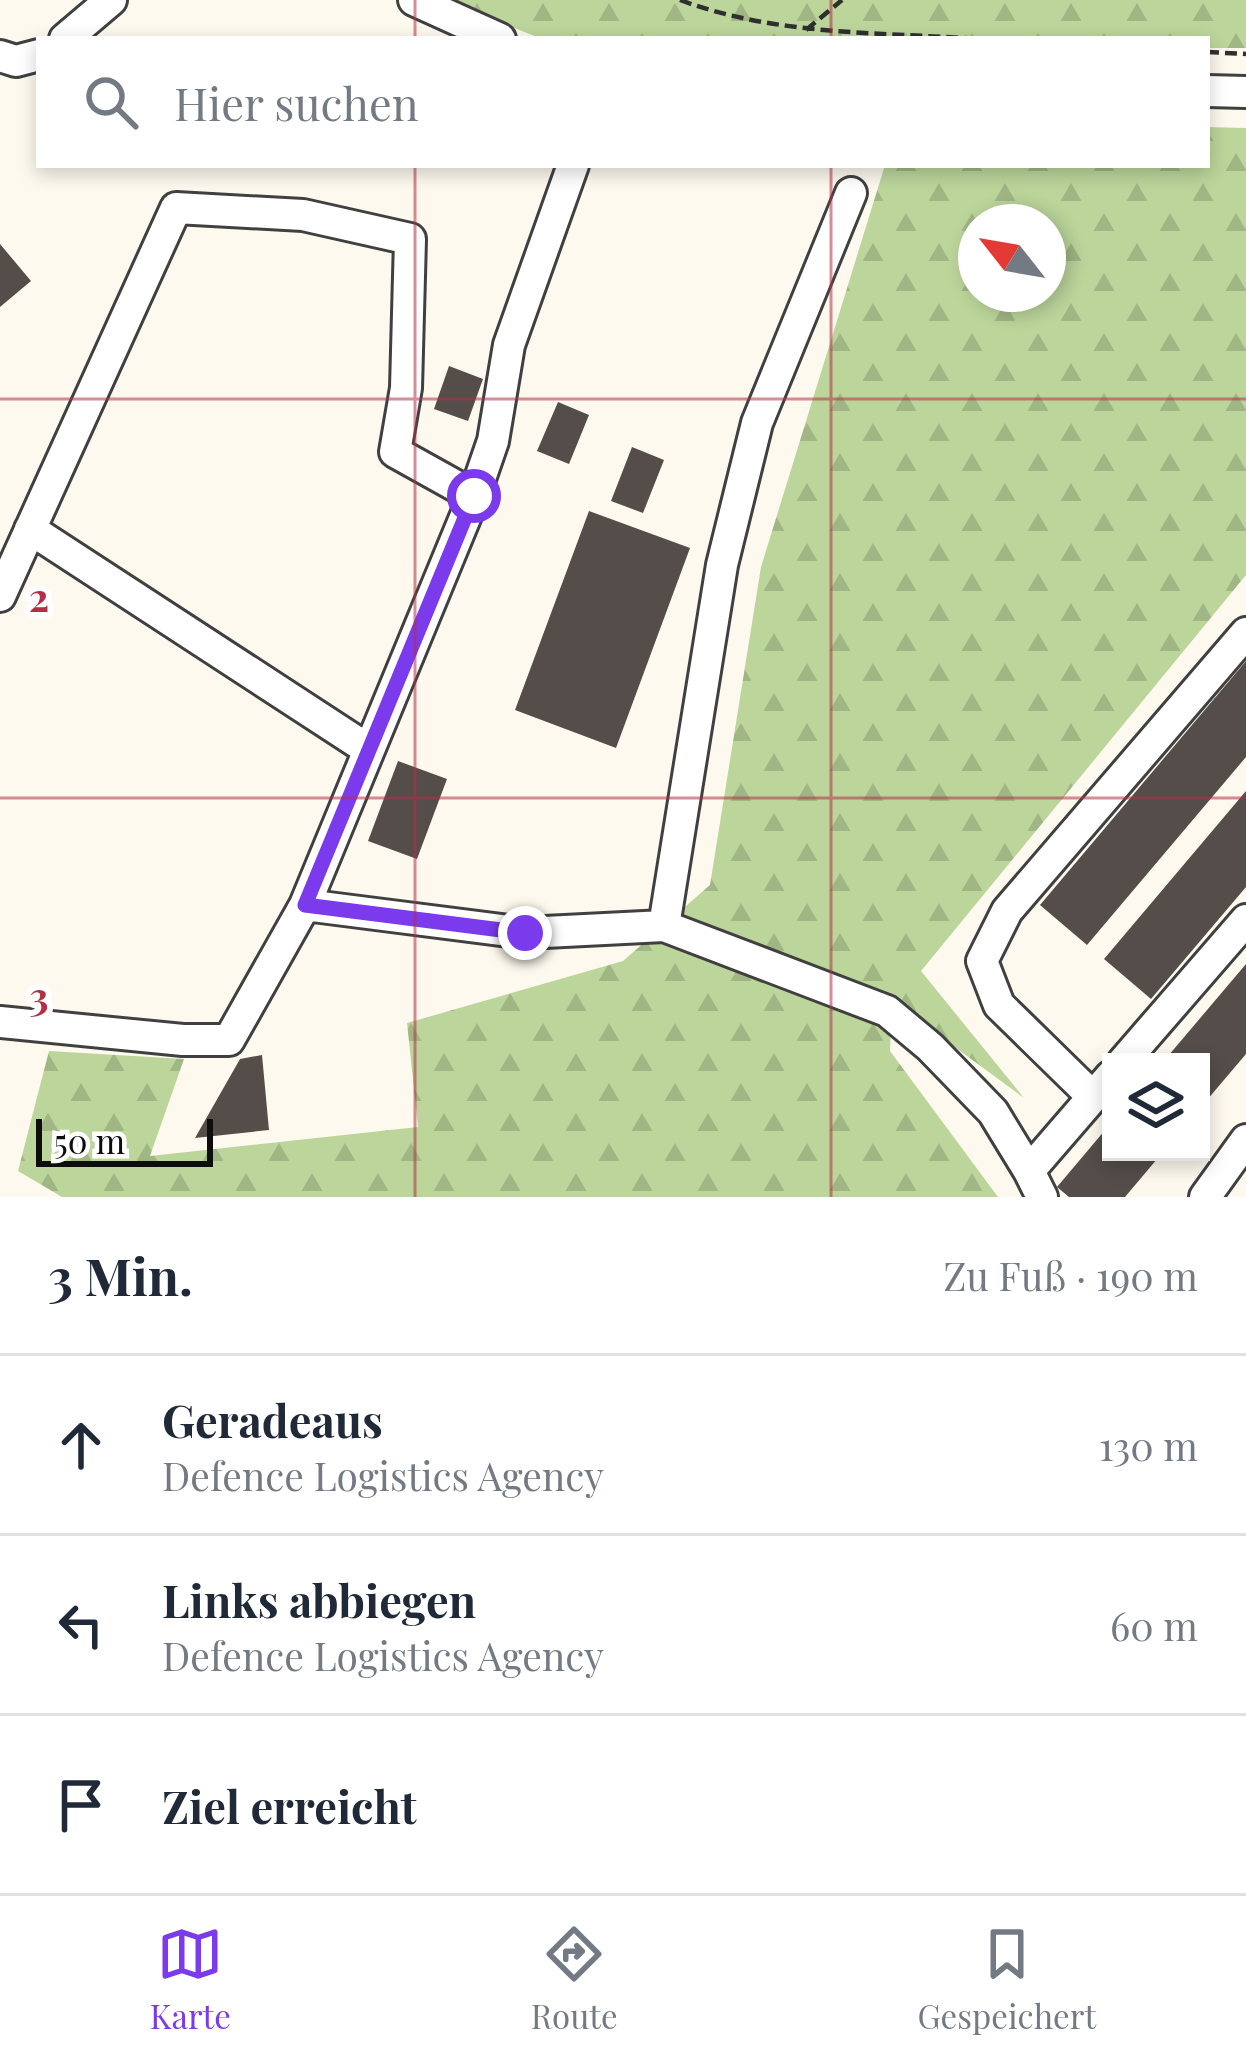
<!DOCTYPE html>
<html lang="de">
<head>
<meta charset="utf-8">
<style>
	:root { --surface:#fff; --page:#f6f6f7; --text:#1f2937; --muted:#747a83; --line:#e0e1e3; --accent:#7c3aed }
	body { margin:0; font-family:"Playfair Display",serif; background:var(--page); color:var(--text) }
	.controls { position:absolute; right:36px; bottom:36px; display:grid; overflow:hidden; border-radius:0px; box-shadow:0 6px 18px #0003 }
	.controls button { width:108px; height:108px; display:grid; place-items:center; padding:0; border:0; border-bottom:3px solid var(--line); background:var(--surface); color:var(--text); font:60px sans-serif }
	.compass { position:absolute; left:958px; top:204px; width:108px; height:108px; border-radius:50%; background:var(--surface); box-shadow:0 6px 18px #0003; rotate:301deg }
	.scale { position:absolute; left:36px; bottom:30px; width:177px; box-sizing:border-box; padding-left:12px; border:6px solid #0d0d0d; border-top:0; font-size:33px; line-height:42px; white-space:nowrap; color:#0d0d0d; -webkit-text-stroke:9px #fff; paint-order:stroke }
	.stop { position:absolute; width:36px; height:36px; margin:-27px; border:9px solid #7c3aed; border-radius:50%; background:#fff }
	.stop.end { background:#7c3aed; border-color:#fff; box-shadow:0 3px 12px #0008 }
	.list { margin:0; padding:0; list-style:none }
	h2 { display:flex; justify-content:space-between; align-items:center; height:156px; margin:0; padding:0 48px; font-size:51px }
	h2 small { font-size:39px; font-weight:400; color:var(--muted) }
	.list li { display:grid; grid-template-columns:78px 1fr auto; gap:36px; align-items:center; box-sizing:border-box; height:180px; padding:0 48px; border-top:3px solid var(--line) }
	.list b { display:block; font-size:45px; white-space:nowrap }
	.list p { margin:0; font-size:39px; white-space:nowrap; color:var(--muted) }
	.list em { font-size:39px; font-style:normal; color:var(--muted) }
	.icon { flex:none; width:66px; height:66px; fill:none; stroke:currentColor; stroke-width:2; stroke-linecap:round; stroke-linejoin:round }
	.map { position:relative; flex:none; width:1246px; height:1197px; overflow:hidden }
	.search { position:absolute; background:var(--surface); box-shadow:0 6px 18px #0003; left:36px; right:36px; top:36px; height:132px; display:flex; align-items:center; gap:30px; box-sizing:border-box; padding:0 42px; border-radius:0px; color:var(--muted); font-size:45px }
	.sheet { height:696px; background:var(--surface) }
	nav { display:flex; justify-content:space-around; align-items:center; box-sizing:border-box; height:168px; border-top:3px solid var(--line); background:var(--surface); font-size:33px; color:var(--muted) }
	nav a { display:grid; justify-items:center; gap:6px }
	nav .on { color:var(--accent) }
	.map>svg:first-child { display:block }
	.forest { fill:url(#forest-firs); fill-rule:evenodd }
	.building { fill:#544d4a }
	.lines { fill:none; stroke-linecap:round; stroke-linejoin:round }
	.minor-casing { stroke:#404040; stroke-width:36 }
	.path { stroke:#2f2f2f; stroke-width:4.5; stroke-dasharray:12 6; stroke-linecap:butt }
	.minor { stroke:#fff; stroke-width:30 }
	.route { stroke:#7c3aed; stroke-width:15 }
	.grid { fill:none; stroke:#b13045; stroke-width:3; stroke-opacity:0.55 }
	.grid-label { font-size:39px; text-anchor:middle; font-weight:bold; fill:#b13045; stroke:#fff; stroke-width:12; stroke-linejoin:round; paint-order:stroke }
</style>
</head>
<body>
<div class="map">
<svg width="1246" height="1197" viewBox="0 0 1246 1197">
	<defs>
		<pattern id="forest-firs" width="22" height="20" patternUnits="userSpaceOnUse" patternTransform="scale(3)"><rect width="22" height="20" fill="#bbd59b"/><path d="M5 1l3.5 6h-7zM16 11l3.5 6h-7z" fill="#a0b684"/></pattern>
	</defs>
	<rect width="100%" height="100%" fill="#fef9ee"/>
	<path class="forest" d="M444,0H1246V48H1207V39H542Z
		M1207,127L1246,128V575L921,971L1024,1098L892,1001L890,1051L998,1197H62L18,1171L49,1051L184,1059L150,1156L418,1127L407,1023L623,961L710,885L761,567L885,165H1207ZM976,222H1048V294H976Z"/>
	<path class="building" d="M0,244L31,281L0,307Z
		M449,366L483,379L468,421L434,409Z
		M558,402L589,415L569,464L537,451Z
		M632,447L664,460L643,513L611,501Z
		M589,511L690,548L616,748L515,710Z
		M1246,661V757L1087,945L1040,905Z
		M398,761L447,779L417,859L368,841Z
		M1246,791V887L1151,999L1104,959Z
		M1246,964V1054L1201,1107V1062H1163Z
		M262,1055L269,1130L195,1138L240,1059Z
		M1111,1123V1152H1163L1125,1197H1069L1057,1187Z"/>
	<g class="lines">
		<g class="minor-casing">
			<path id="minor" d="M414,0L500,39
				M65,39L111,0
				M0,56L16,61L39,55
				M1207,91L1246,92
				M573,165L509,345L493,441L474,496L305,905L525,933L664,926L887,1011L930,1047L993,1112L1029,1171
				M30,529L369,750
				M0,596L176,208L303,215L410,239L406,388L395,452L474,496
				M664,926L722,565L757,423L851,193
				M0,1022L183,1040H229L305,905
				M1123,1062L1246,920
				M1093,1097L999,1005L982,961L1007,911L1246,633
				M1042,1197L1029,1171L1111,1076
				M1205,1197L1246,1140"/>
		</g>
		<path class="path" d="M680,0C777,36 878,32 980,39
			M806,30L842,0
			M1207,52L1246,54"/>
		<use href="#minor" class="minor"/>
	</g>
	<g class="lines">
		<path class="route" d="M474,496L305,905L525,933"/>
	</g>
	<path class="grid" d="M415,0V39M831,0V39M415,165V1197M831,165V1197M0,399H1246M0,798H1246"/>
	<g class="grid-label">
		<text x="39" y="612">2</text>
		<text x="39" y="1011">3</text>
	</g>
</svg>
<div class="controls">
<button><svg class="icon" aria-label="layers" viewBox="0 0 24 24"><path d="M12 4l9 5-9 5-9-5zM3 14l9 5 9-5"/></svg></button>
</div>
<svg class="compass" viewBox="-18 -18 36 36"><path d="M0-13l5 13h-10z" fill="#e53935"/><path d="M0 13l5-13h-10z" fill="#747a83"/></svg>
<div class="scale">50 m</div>
<div class="stop" style="left:474px;top:496px"></div>
<div class="stop end" style="left:525px;top:933px"></div>
<div class="search"><svg class="icon" aria-label="search" viewBox="0 0 24 24"><circle cx="10" cy="10" r="6"/><path d="M15 15l6 6"/></svg>Hier suchen</div>
</div>
<section class="sheet">
<h2>3 Min.<small>Zu Fuß · 190 m</small></h2>
<ul class="list">
<li><svg class="icon" aria-label="ahead" viewBox="0 0 24 24"><path d="M12 20V5M6 11l6-6 6 6"/></svg><div><b>Geradeaus</b><p>Defence Logistics Agency</p></div><em>130 m</em></li>
<li><svg class="icon" aria-label="left" viewBox="0 0 24 24"><path d="M17 20v-9H6M10 6l-5 5 5 5"/></svg><div><b>Links abbiegen</b><p>Defence Logistics Agency</p></div><em>60 m</em></li>
<li><svg class="icon" aria-label="arrive" viewBox="0 0 24 24"><path d="M6 21V4h12l-3 4 3 4H6"/></svg><div><b>Ziel erreicht</b></div></li>
</ul>
</section>
<nav>
<a class="on"><svg class="icon" aria-label="map" viewBox="0 0 24 24"><path d="M3 6l6-2 6 2 6-2v14l-6 2-6-2-6 2zM9 4v14M15 6v14"/></svg>Karte</a>
<a><svg class="icon" aria-label="directions" viewBox="0 0 24 24"><path d="M12 3l9 9-9 9-9-9zM9 14v-3h6M13 9l2 2-2 2"/></svg>Route</a>
<a><svg class="icon" aria-label="saved" viewBox="0 0 24 24"><path d="M7 4h10v16l-5-4-5 4z"/></svg>Gespeichert</a>
</nav>
</body>
</html>
